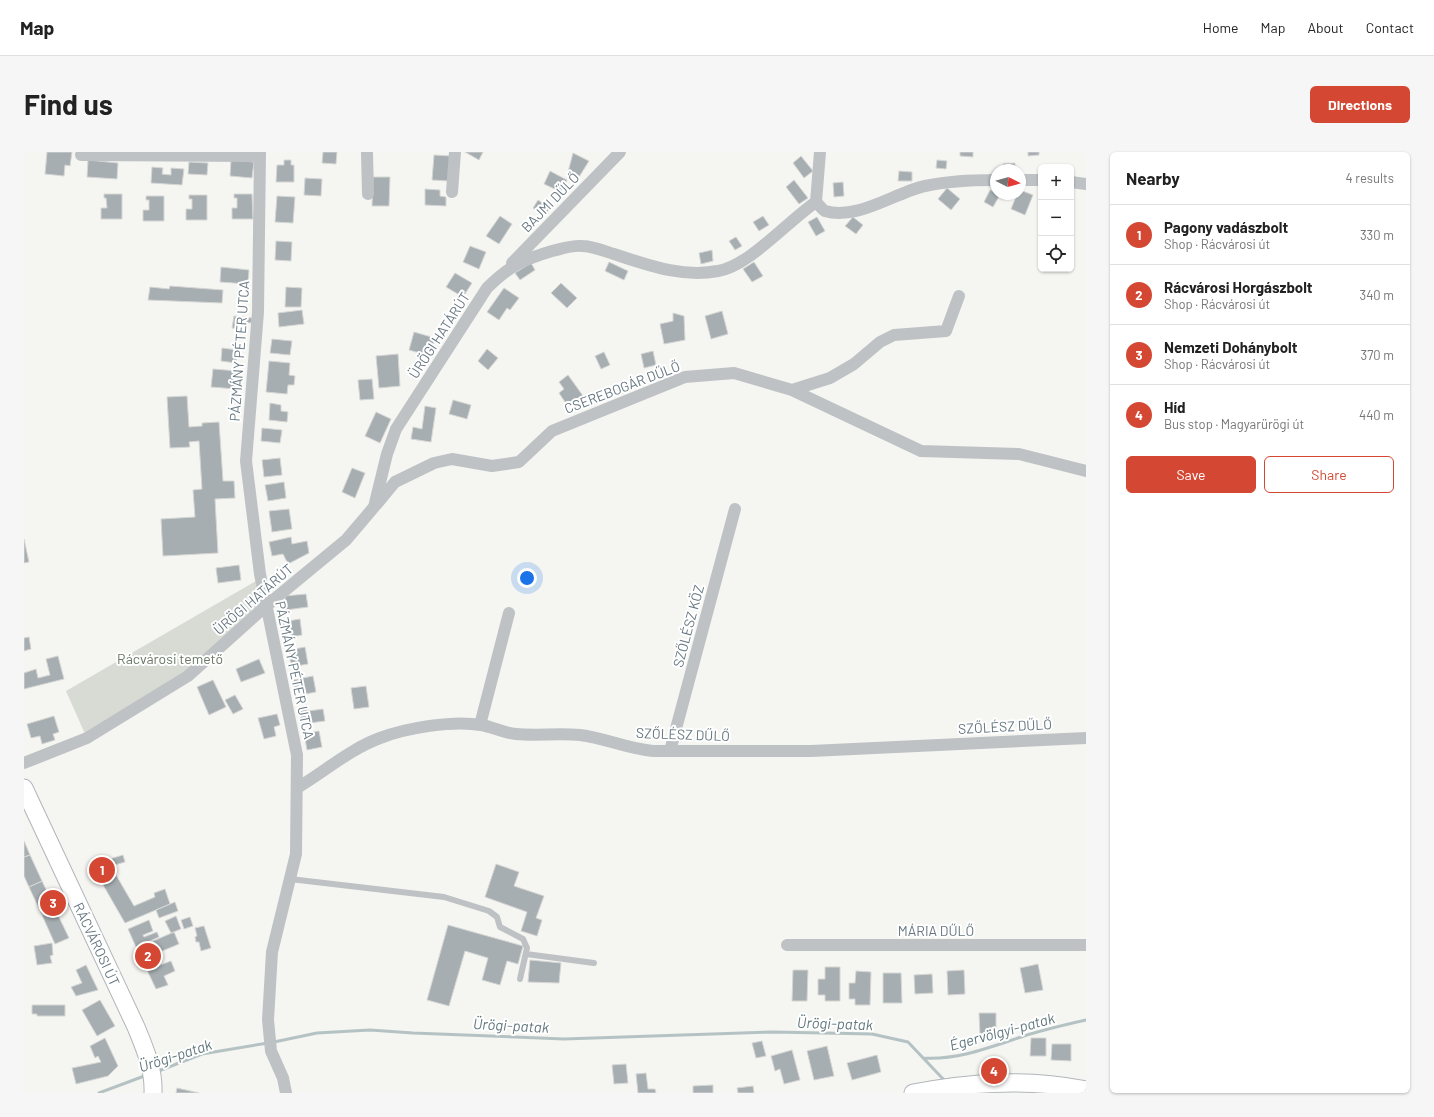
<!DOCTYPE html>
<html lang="en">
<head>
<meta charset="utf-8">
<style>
	:root { --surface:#fff; --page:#f6f6f6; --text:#222; --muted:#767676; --line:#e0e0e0; --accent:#d44833 }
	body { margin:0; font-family:Barlow,sans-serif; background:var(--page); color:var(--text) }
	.controls { position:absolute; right:12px; top:12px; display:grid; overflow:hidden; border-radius:6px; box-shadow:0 1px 3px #0004 }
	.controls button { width:36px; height:36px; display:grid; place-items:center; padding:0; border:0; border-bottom:1px solid var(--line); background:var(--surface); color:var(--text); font:20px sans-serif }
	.compass { position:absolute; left:966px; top:12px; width:36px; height:36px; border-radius:50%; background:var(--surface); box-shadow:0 1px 3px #0004; rotate:96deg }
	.you { position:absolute; left:503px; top:426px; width:14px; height:14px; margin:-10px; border:3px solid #fff; border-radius:50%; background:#1a73e8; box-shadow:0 0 0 6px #1a73e833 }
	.badge { display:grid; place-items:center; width:26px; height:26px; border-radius:50%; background:var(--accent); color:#fff; font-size:13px; font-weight:700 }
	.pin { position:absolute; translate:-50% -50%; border:2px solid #fff; box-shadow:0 1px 4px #0006 }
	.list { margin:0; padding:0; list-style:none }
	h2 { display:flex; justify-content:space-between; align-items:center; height:52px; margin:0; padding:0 16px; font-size:17px }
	h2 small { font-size:13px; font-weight:400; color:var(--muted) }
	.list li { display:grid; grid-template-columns:26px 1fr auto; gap:12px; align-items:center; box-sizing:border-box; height:60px; padding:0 16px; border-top:1px solid var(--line) }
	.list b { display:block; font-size:15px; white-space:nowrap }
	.list p { margin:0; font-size:13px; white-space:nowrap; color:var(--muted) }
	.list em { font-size:13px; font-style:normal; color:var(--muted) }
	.actions { display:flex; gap:8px; padding:12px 16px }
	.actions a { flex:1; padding:9px 0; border:1px solid var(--accent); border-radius:6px; text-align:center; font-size:14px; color:var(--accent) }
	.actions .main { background:var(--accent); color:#fff }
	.icon { flex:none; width:22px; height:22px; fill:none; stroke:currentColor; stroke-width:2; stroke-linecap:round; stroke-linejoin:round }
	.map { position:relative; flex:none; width:1062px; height:941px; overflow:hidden; border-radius:6px }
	header { display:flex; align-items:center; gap:24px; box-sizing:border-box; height:56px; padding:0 20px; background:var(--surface); border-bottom:1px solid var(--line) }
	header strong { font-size:19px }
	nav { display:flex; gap:22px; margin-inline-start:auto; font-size:14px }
	.intro { display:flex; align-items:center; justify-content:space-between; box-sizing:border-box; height:96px; padding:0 24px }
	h1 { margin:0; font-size:28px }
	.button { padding:10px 18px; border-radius:6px; background:var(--accent); color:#fff; font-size:14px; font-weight:700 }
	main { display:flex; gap:24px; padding:0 24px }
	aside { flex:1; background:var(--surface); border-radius:6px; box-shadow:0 1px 3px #0004 }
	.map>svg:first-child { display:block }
	.green { fill:#d7dbd3 }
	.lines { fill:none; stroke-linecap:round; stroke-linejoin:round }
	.stream { stroke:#b5c2c4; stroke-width:3 }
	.building { fill:#a6aeb2; stroke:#d6d6d4 }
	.secondary-casing { stroke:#b1b6b9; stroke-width:19 }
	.lane { stroke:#bec2c5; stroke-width:6 }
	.street { stroke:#bec2c5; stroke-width:12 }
	.secondary { stroke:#fff; stroke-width:17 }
	.labels { text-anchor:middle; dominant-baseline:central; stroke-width:4; stroke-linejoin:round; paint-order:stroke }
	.street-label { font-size:14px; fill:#667780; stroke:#fff }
	.park-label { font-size:14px; fill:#6a7865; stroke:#fff }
	.water-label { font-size:15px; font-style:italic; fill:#62787d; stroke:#fff }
</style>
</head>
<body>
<header>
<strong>Map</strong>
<nav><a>Home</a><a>Map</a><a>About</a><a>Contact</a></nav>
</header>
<div class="intro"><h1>Find us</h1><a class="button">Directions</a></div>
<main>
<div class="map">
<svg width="1062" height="941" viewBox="0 0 1062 941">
	<rect width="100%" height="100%" fill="#f5f5f2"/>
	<path class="green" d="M232,429L239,456L164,524L61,582L42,539Z"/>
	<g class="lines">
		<path class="stream" d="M250,890L293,881L346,878L389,881L540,887L749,880L848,882L884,890L921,929
			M899,906C934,908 964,896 997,885C1018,878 1040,873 1062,868
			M132,920L178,902L244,891
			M75,941L123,923"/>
	</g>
	<path class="building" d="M23,0H48L46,14L41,13L40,24L21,22Z
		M299,0H313L312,12L298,11Z
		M441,0H459L455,8Z
		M936,0H949V5L936,4Z
		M1004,0H1015V3L1004,4Z
		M549,1L565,9L555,25L544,20Z
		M410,3L427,4L425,29L408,28Z
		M777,4L789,19L780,26L769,11Z
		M64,8L94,11L93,27L63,25Z
		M207,8L230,10L228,26L206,24Z
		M260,8H267V13H270V30H252L253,13H260Z
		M913,8L923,9L922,17L912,16Z
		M165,10L184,11L183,23L164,22Z
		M991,11V18H980L979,12Z
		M128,15L139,16L138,22L147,23V16L160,17L158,33L127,31Z
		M526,19L543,28L537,40L520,32Z
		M875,19L888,20V29H874Z
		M349,25H366L365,54H348Z
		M281,26L298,27L297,44L280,43Z
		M770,28L784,46L775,52L762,35Z
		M819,30L820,44L810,45L809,31Z
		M923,36L936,47L927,58L914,47Z
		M401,37L416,38V44L422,45V54L401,53Z
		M966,38L976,43L969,55L960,50Z
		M996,38L1009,43L1001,63L987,57L993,42H996Z
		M80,42H98V67H77V56H83L82,46H80Z
		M210,42H228L229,67H208V56H213V46H210Z
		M165,43H183V68H162V57H168V47H165Z
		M122,44H140V69H119V58H125V48H122Z
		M253,44L271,45L269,71L251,70Z
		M514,48L526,56L521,64L509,56Z
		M476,64L488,72L475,92L462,84Z
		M739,64L745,73L735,79L729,70Z
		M793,65L801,79L792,84L784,70Z
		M829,65L839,73L832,82L821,74Z
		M712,85L718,94L711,98L705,89Z
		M252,89L268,90L267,109L251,108Z
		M446,94L462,100L455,117L439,110Z
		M688,98L689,109L677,112L675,101Z
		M585,110L604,119L600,128L581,119Z
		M730,110L739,124L728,130L719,117Z
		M507,111L511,118L496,128L491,121Z
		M197,115L225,118L224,132L196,130Z
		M431,121L448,131L439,145L422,135Z
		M537,131L553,146L543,156L527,141Z
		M146,134L199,138L198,151L124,148L126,135L145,137Z
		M262,135L278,136L277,155H261Z
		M480,136L495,146L486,158L483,156L475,168L463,160Z
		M278,158L280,172L255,175L254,161Z
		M698,159L704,182L687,187L681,164Z
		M649,161L660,164L661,188L640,192L636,172L649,169Z
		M210,164L228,166V171L217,170L216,177L208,176Z
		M390,180L411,186L406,204L385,198Z
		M248,187L268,189L266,203L246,201Z
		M198,196L213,198L212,211L197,209Z
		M463,197L474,206L464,218L454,209Z
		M629,199L632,213L620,216L617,202Z
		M580,200L586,213L577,217L571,204Z
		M374,202L376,234L355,236L352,204Z
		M245,209L266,211L265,223L271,224L270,233H264L263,242L242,240Z
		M189,217L214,219L212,237L187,235Z
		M544,223L562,248L553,255L549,249L543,253L535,241L540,237L535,230Z
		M348,227L350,247L336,248L334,228Z
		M163,244L165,275L178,274V271L195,270L199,329H210L211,346L191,347L194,401L139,404L137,367L171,365L169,338L178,337L175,289L165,290L166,295L146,296L143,245Z
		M429,248L447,253L443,267L425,262Z
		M246,251L257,253V259L264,260L263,270L245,268Z
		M401,254L412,256L407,290L387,287L389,275L398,277Z
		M352,260L367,267L356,291L341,284Z
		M238,276L258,278L256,291L237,289Z
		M256,306L258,323L240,325L238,308Z
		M328,316L341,321L331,346L318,340Z
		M260,330L262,346L244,349L241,333Z
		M265,357L268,377L248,380L245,359Z
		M267,385L268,392L283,389L285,401L264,412L259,402L248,404L245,390Z
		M0,387L5,410L0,411Z
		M215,413L217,428L194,431L192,416Z
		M282,442L284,455L262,458L261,444Z
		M276,467L278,483L261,486L258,470Z
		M5,485L7,497L0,499V486Z
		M281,495L284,512L267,515L265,498Z
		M34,504L40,527L0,537V521L12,517L14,526L26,523L22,507Z
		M235,507L241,521L217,530L212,517Z
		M289,524L292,540L272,544L269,528Z
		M189,528L202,555L185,563L173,535Z
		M342,534L345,555L330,557L327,536Z
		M211,543L219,557L209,562L201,548Z
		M283,553L284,559L299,557L301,569L278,572L275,555Z
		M253,562L256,573L250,575L252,584L240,587L234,566Z
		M30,564L35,580L29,582L31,588L18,592L16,584L7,586L3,572Z
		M295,579L298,595L283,598L280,581Z
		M0,689L6,703L0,705Z
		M6,703L18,729L5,735L0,724V705Z
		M99,703L101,710L87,714L92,723L78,731L69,712Z
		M472,712L495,720L490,734L520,744L512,766L518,768L513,784L497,779L503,760L461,745Z
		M92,723L110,754L131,745L130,741L141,737L146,752L101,771L78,731Z
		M18,729L31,757L18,763L5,735Z
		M151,750L154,759L135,766L132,758Z
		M31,757L45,786L31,792L18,763Z
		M152,764L157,777L147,781L141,769Z
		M166,765L169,774L160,777L157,768Z
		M125,768L129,779L119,783L120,785L133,780L135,785L112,795L104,777Z
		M424,773L499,794L494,812L483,809L476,833L458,828L464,806L441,799L425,854L403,848Z
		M180,774L187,796L177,799L175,790H172L171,785L173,784L171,776Z
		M150,780L155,792L131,802L135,814L123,818L113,796Z
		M28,791L29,803L26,804L28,811L13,813L10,794Z
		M506,808L537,811L535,831L504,830Z
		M147,809L151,819L140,824L144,833L132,837L123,818Z
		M1014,812L1019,838L1001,841L996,816Z
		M62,813L74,838L52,844L47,835L58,831L52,818Z
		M801,815H816V849H801V843H794V827H801Z
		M769,818H784L783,849H768Z
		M940,818L941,842L924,843L923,819Z
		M832,819L847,820L846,853H831V847H825V831H831Z
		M859,821H877L878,851H859Z
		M908,822L909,841L891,842L890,823Z
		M76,848L91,874L73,884L58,858Z
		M8,853H41V864H13V862H8Z
		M955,861H972V883H956Z
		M81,886L94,914L84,924L52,932L48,916L77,910L74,904L71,906L66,894Z
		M1007,886H1022V904H1006Z
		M738,889L742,904L732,906L728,891Z
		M1028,892H1047V909L1027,908Z
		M803,894L810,924L790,928L783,899Z
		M768,898L776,928L760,932L756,917L751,919L747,904Z
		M853,903L857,920L828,928L823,911Z
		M602,912L604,931L590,932L588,913Z
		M622,921L624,937H631L632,941H614L612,922Z
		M689,933V941H669V934Z
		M729,934L730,941H714L713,936Z
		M153,936L175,941H152Z"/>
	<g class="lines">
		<g class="secondary-casing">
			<path id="secondary" d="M0,636L112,875C121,897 130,917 129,941
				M889,941C947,930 1004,926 1062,938"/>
		</g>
		<path class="lane" d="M266,727L420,745L465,759L473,765L476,775L499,787L503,796L496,827
			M502,802L570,811"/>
		<path class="street" d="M236,0L234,160L222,309L236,422L273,603L272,702L248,800L244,868L247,899L259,926L262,941
			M343,0L344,42
			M57,3L236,4
			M996,28H1017
			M1047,30L1062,32
			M428,40L431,0
			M792,50L796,0
			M488,111L596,0
			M768,238L806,226L830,212L856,190L870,183L922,179L935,144
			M352,353L371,330L410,311L428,307L468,314L495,310L528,279L661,225L710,221L768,238L897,299L995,302L1062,319
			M456,573L485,461
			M646,599L711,357
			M0,611L63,586L164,524L242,454L322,388L350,355L363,302L372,277L463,136C485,114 498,108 528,99C537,97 548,93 558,94C568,94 580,99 590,102C624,113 658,126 694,119C725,114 764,69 792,50C795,53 798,57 801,59C833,69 872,40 901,34C924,29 949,28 972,28
			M273,636C300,620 326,597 356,586C382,576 429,568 457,573C469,575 480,581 492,582C513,584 534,581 556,583C581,586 604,597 629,599H787L1062,586
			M763,793H1062"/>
		<use href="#secondary" class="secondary"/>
	</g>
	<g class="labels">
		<g class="street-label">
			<text transform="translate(526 50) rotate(-46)">BAJMI DŰLŐ</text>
			<text transform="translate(415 183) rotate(-57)">ÜRÖGI HATÁRÚT</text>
			<text transform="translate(215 199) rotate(-86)">PÁZMÁNY PÉTER UTCA</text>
			<text transform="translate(598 235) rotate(-21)">CSEREBOGÁR DŰLŐ</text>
			<text transform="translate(229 447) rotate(-41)">ÜRÖGI HATÁRÚT</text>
			<text transform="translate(664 474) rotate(-75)">SZŐLÉSZ KÖZ</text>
			<text transform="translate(271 518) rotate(78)">PÁZMÁNY PÉTER UTCA</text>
			<text transform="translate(981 574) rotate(-3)">SZŐLÉSZ DŰLŐ</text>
			<text transform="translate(659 582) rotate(2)">SZŐLÉSZ DŰLŐ</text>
			<text x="912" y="778">MÁRIA DŰLŐ</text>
			<text transform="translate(73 792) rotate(65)">RÁCVÁROSI ÚT</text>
		</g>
		<g class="park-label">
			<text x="146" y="506">Rácvárosi temető</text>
		</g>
		<g class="water-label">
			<text transform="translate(811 871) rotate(2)">Ürögi-patak</text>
			<text transform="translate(487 873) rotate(3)">Ürögi-patak</text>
			<text transform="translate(978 879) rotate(-15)">Égervölgyi-patak</text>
			<text transform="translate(151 903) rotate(-18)">Ürögi-patak</text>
		</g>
	</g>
</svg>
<div class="controls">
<button>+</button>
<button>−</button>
<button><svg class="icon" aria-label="locate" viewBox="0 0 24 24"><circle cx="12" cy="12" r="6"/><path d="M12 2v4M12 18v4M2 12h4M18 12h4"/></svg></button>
</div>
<svg class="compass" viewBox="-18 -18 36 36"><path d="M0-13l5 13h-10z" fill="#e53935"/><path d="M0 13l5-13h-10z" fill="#767676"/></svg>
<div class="you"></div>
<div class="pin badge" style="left:78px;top:718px">1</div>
<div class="pin badge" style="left:124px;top:804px">2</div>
<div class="pin badge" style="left:29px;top:751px">3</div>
<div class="pin badge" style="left:970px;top:919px">4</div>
</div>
<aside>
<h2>Nearby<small>4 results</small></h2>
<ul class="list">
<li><span class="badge">1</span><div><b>Pagony vadászbolt</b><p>Shop · Rácvárosi út</p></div><em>330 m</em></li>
<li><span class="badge">2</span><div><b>Rácvárosi Horgászbolt</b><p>Shop · Rácvárosi út</p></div><em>340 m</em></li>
<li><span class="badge">3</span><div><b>Nemzeti Dohánybolt</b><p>Shop · Rácvárosi út</p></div><em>370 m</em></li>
<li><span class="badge">4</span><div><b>Híd</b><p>Bus stop · Magyarürögi út</p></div><em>440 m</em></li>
</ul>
<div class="actions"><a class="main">Save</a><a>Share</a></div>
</aside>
</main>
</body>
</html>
